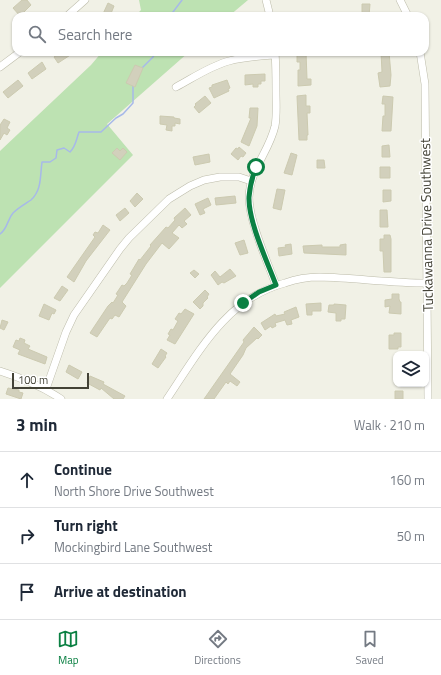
<!DOCTYPE html>
<html lang="en">
<head>
<meta charset="utf-8">
<style>
	:root { --surface:#fff; --page:#f2f2f3; --text:#1f2937; --muted:#747a83; --line:#e0e1e3; --accent:#0b8043 }
	body { margin:0; font-family:"Titillium Web",sans-serif; background:var(--page); color:var(--text) }
	.controls { position:absolute; right:12px; bottom:12px; display:grid; overflow:hidden; border-radius:8px; box-shadow:0 1px 3px #0004 }
	.controls button { width:36px; height:36px; display:grid; place-items:center; padding:0; border:0; border-bottom:1px solid var(--line); background:var(--surface); color:var(--text); font:20px sans-serif }
	.scale { position:absolute; left:12px; bottom:10px; width:77px; box-sizing:border-box; padding-left:4px; border:2px solid #434236; border-top:0; font-size:11px; line-height:14px; white-space:nowrap; color:#434236; -webkit-text-stroke:3px #fff; paint-order:stroke }
	.stop { position:absolute; width:12px; height:12px; margin:-9px; border:3px solid #0b8043; border-radius:50%; background:#fff }
	.stop.end { background:#0b8043; border-color:#fff; box-shadow:0 1px 4px #0008 }
	.list { margin:0; padding:0; list-style:none }
	h2 { display:flex; justify-content:space-between; align-items:center; height:52px; margin:0; padding:0 16px; font-size:17px }
	h2 small { font-size:13px; font-weight:400; color:var(--muted) }
	.list li { display:grid; grid-template-columns:26px 1fr auto; gap:12px; align-items:center; box-sizing:border-box; height:56px; padding:0 16px; border-top:1px solid var(--line) }
	.list b { display:block; font-size:15px; white-space:nowrap }
	.list p { margin:0; font-size:13px; white-space:nowrap; color:var(--muted) }
	.list em { font-size:13px; font-style:normal; color:var(--muted) }
	.icon { flex:none; width:22px; height:22px; fill:none; stroke:currentColor; stroke-width:2; stroke-linecap:round; stroke-linejoin:round }
	.map { position:relative; flex:none; width:441px; height:399px; overflow:hidden }
	.search { position:absolute; background:var(--surface); box-shadow:0 1px 3px #0004; left:12px; right:12px; top:12px; height:44px; display:flex; align-items:center; gap:10px; box-sizing:border-box; padding:0 14px; border-radius:12px; color:var(--muted); font-size:15px }
	.sheet { height:220px; background:var(--surface) }
	nav { display:flex; justify-content:space-around; align-items:center; box-sizing:border-box; height:56px; border-top:1px solid var(--line); background:var(--surface); font-size:11px; color:var(--muted) }
	nav a { display:grid; justify-items:center; gap:2px }
	nav .on { color:var(--accent) }
	.map>svg:first-child { display:block }
	.green { fill:#bde2b2 }
	.lines { fill:none; stroke-linecap:round; stroke-linejoin:round }
	.stream { stroke:#a7b9e9; stroke-width:1.5 }
	.building { fill:#d2d0bc; stroke:#cccab0 }
	.minor-casing { stroke:#bcbba9; stroke-width:8 }
	.minor { stroke:#fff; stroke-width:7 }
	.route { stroke:#0b8043; stroke-width:5 }
	.labels { text-anchor:middle; dominant-baseline:central; stroke-width:3; stroke-linejoin:round; paint-order:stroke }
	.street-label { font-size:14px; fill:#434236; stroke:#fff }
</style>
</head>
<body>
<div class="map">
<svg width="441" height="399" viewBox="0 0 441 399">
	<rect width="100%" height="100%" fill="#f1f1e6"/>
	<path class="green" d="M139,0H248L229,16H135L141,10Z
		M102,52H189L107,124L133,155L0,288V151L91,65Z"/>
	<g class="lines">
		<path class="stream" d="M170,16L182,0
			M141,69L153,57L155,52
			M0,234C8,228 7,220 13,213C18,208 25,204 31,200C42,190 40,176 42,162H50L56,158L57,150L64,148L70,152C76,146 76,140 79,132H101L116,118L123,114L133,103V85"/>
	</g>
	<path class="building" d="M22,0H27L31,5L20,16L13,8Z
		M108,3L114,6L110,16H102Z
		M362,4H370L369,16H362Z
		M61,52H75L58,63L54,57Z
		M297,52H306L307,79H311V85L298,86V70H300V62H297Z
		M381,52H389L391,75L390,86L380,87L378,73L382,72Z
		M42,62L46,69L32,79L28,73Z
		M135,65L143,68L135,87L126,83Z
		M265,74V81H261V84H258V87H253V84L245,85V75Z
		M18,80L23,86L8,98L3,92Z
		M227,80L230,88L228,89L229,91L214,98L209,88L212,87V85Z
		M306,95V106H310V113H307L308,135H307V140H299L297,96Z
		M205,96L211,103L199,113L194,107L196,105L195,104Z
		M383,96L393,97L391,131H382L383,116H385V104H382Z
		M250,108H258L257,126L249,146L241,142L251,118H249Z
		M160,116L174,117V118L180,119V124L175,123V126H172V131L166,130L167,125L160,124Z
		M4,119L10,122L7,128L10,130L7,135L4,133L0,140V125Z
		M389,145L390,157H382V146Z
		M239,147L246,153L243,157L241,156L238,160L231,154L236,148L238,149Z
		M117,148L120,151L123,148L127,152L120,160L112,153Z
		M291,153L297,155L292,175L284,173Z
		M209,154L210,162L195,165L193,157Z
		M317,160H324L325,168H317Z
		M380,167H390V178H380Z
		M277,189L285,190L281,210L273,208Z
		M383,190H391V201L383,202Z
		M137,193L143,199L135,207L130,201Z
		M235,196L236,203L216,205L215,198Z
		M208,198L211,205L203,209L205,213L200,215L195,204Z
		M125,208L129,213L120,221L116,215Z
		M185,208L191,215L184,221L187,224L182,228L179,225L172,233L179,238L169,249L162,243L146,264L122,302L126,306L119,317L115,315L112,319L110,318L97,337L90,333L108,306L112,302L113,303L118,295L116,294L122,285L124,286L127,283L132,275L130,274L139,259L140,260L151,246L150,245L166,227L168,228L175,220L174,218Z
		M380,210H387L388,227H380Z
		M103,225L110,230L86,261L74,282L67,277L95,237L93,235L95,232L98,233Z
		M384,235H390L391,239V272H384L383,251H380V239H384Z
		M244,240L248,253L240,255L235,243Z
		M291,244L292,254L279,256L278,248L286,247L285,245Z
		M346,244V255L304,253L303,246L322,245V247H340V245Z
		M230,269L236,276L224,283L222,282L218,285L211,275L215,271L220,277Z
		M194,270L199,274L195,278L190,273Z
		M62,286L68,290L60,301L54,298Z
		M205,290L209,294L207,297L208,298L203,303V306L200,309L193,302Z
		M392,294H399V299L400,302H401V314L389,313L390,306L385,307V300L392,299Z
		M321,303V311H312V315H307L306,304Z
		M44,304L56,310L54,314L52,313L49,320L39,316Z
		M334,304L346,305L345,319H341V321H336V313L328,312L329,305H334Z
		M296,307L299,317L291,320L292,324L287,325L285,320L275,323L276,326L272,328L271,326L265,330L261,323L275,314L276,316L285,314L284,312Z
		M185,309L194,314L175,344L167,340L170,335L168,334L171,329L173,330L178,321L175,319L179,313L181,314Z
		M2,320L8,322L4,330L0,328Z
		M254,327L262,335L258,339L257,338L246,348L243,355L230,374L240,382L237,386L230,381L228,384L226,382L214,399H204L244,342L243,340Z
		M394,333H401V347H398V349H389V335H394Z
		M20,338L25,340L24,343L30,346L28,349L47,357L45,364L18,354L20,350L13,347L16,340L19,341Z
		M161,349L167,353L165,356L166,357L158,368L152,364Z
		M69,365L82,372L78,379L66,372Z
		M90,376L104,382L103,384L125,396L123,399H114L101,388L100,390L87,383Z
		M8,388L19,390V392L23,393L21,399L6,394Z
		M395,391H403V399H395Z"/>
	<g class="lines">
		<g class="minor-casing">
			<path id="minor" d="M266,0L270,16
				M400,0L408,16
				M67,16L85,0
				M275,52C276,65 276,79 276,92C276,103 277,115 275,126C269,152 250,169 249,197C249,221 267,261 276,285
				M420,52L425,84L428,399
				M0,67L20,52
				M176,87C193,78 210,66 229,61C244,57 260,56 275,55
				M0,371C22,378 42,386 61,399
				M46,389L66,332L74,315L120,249L129,238L169,199L190,186L204,180L220,177H239L251,181
				M167,399C198,353 227,298 285,283C296,279 308,277 320,277C356,278 391,283 427,283"/>
		</g>
		<use href="#minor" class="minor"/>
	</g>
	<g class="lines">
		<path class="route" d="M243,303L259,292L276,285C267,261 248,221 249,197C250,186 252,177 256,167"/>
	</g>
	<g class="labels">
		<g class="street-label">
			<text transform="translate(426 225) rotate(-91)">Tuckawanna Drive Southwest</text>
		</g>
	</g>
</svg>
<div class="controls">
<button><svg class="icon" aria-label="layers" viewBox="0 0 24 24"><path d="M12 4l9 5-9 5-9-5zM3 14l9 5 9-5"/></svg></button>
</div>
<div class="scale">100 m</div>
<div class="stop" style="left:256px;top:167px"></div>
<div class="stop end" style="left:243px;top:303px"></div>
<div class="search"><svg class="icon" aria-label="search" viewBox="0 0 24 24"><circle cx="10" cy="10" r="6"/><path d="M15 15l6 6"/></svg>Search here</div>
</div>
<section class="sheet">
<h2>3 min<small>Walk · 210 m</small></h2>
<ul class="list">
<li><svg class="icon" aria-label="ahead" viewBox="0 0 24 24"><path d="M12 20V5M6 11l6-6 6 6"/></svg><div><b>Continue</b><p>North Shore Drive Southwest</p></div><em>160 m</em></li>
<li><svg class="icon" aria-label="right" viewBox="0 0 24 24"><path d="M7 20v-9h11M14 6l5 5-5 5"/></svg><div><b>Turn right</b><p>Mockingbird Lane Southwest</p></div><em>50 m</em></li>
<li><svg class="icon" aria-label="arrive" viewBox="0 0 24 24"><path d="M6 21V4h12l-3 4 3 4H6"/></svg><div><b>Arrive at destination</b></div></li>
</ul>
</section>
<nav>
<a class="on"><svg class="icon" aria-label="map" viewBox="0 0 24 24"><path d="M3 6l6-2 6 2 6-2v14l-6 2-6-2-6 2zM9 4v14M15 6v14"/></svg>Map</a>
<a><svg class="icon" aria-label="directions" viewBox="0 0 24 24"><path d="M12 3l9 9-9 9-9-9zM9 14v-3h6M13 9l2 2-2 2"/></svg>Directions</a>
<a><svg class="icon" aria-label="saved" viewBox="0 0 24 24"><path d="M7 4h10v16l-5-4-5 4z"/></svg>Saved</a>
</nav>
</body>
</html>
